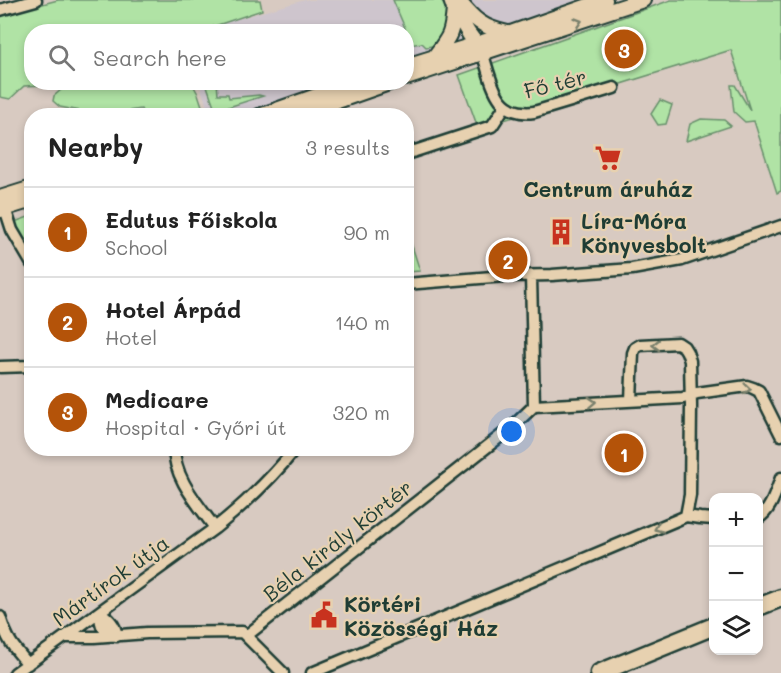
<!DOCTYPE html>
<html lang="en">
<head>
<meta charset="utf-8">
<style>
	:root { --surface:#fff; --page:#f2f2f2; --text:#222; --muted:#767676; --line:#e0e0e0; --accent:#b45309 }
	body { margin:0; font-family:Mali,sans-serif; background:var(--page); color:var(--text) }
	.controls { position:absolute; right:18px; bottom:18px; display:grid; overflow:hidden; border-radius:12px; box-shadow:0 3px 9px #0003 }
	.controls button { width:54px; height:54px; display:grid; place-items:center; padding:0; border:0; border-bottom:2px solid var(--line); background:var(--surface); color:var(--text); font:30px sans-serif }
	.you { position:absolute; left:512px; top:432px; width:21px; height:21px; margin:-15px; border:4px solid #fff; border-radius:50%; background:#1a73e8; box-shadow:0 0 0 9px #1a73e833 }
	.badge { display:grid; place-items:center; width:39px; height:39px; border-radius:50%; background:var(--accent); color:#fff; font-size:20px; font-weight:700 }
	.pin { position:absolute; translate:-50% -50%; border:3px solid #fff; box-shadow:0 2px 6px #0006 }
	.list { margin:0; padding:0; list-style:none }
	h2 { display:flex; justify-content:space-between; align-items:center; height:78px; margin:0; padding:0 24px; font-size:26px }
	h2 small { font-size:20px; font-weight:400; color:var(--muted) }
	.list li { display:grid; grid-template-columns:39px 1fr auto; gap:18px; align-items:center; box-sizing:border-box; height:90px; padding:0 24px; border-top:2px solid var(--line) }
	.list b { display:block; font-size:22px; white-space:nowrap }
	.list p { margin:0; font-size:20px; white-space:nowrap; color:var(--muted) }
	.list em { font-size:20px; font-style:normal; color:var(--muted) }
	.icon { flex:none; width:33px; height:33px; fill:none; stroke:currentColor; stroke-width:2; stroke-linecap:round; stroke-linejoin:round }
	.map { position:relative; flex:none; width:781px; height:673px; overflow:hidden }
	.search { position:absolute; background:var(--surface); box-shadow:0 3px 9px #0003; left:24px; top:24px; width:390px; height:66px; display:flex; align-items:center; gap:15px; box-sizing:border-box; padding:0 21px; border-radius:24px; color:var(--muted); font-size:22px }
	.panel { position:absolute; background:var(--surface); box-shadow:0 3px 9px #0003; left:24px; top:108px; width:390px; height:348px; border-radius:24px }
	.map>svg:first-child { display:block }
	.built { fill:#cec5cd }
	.green { fill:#b0e3a5; stroke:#68906c; stroke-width:1.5 }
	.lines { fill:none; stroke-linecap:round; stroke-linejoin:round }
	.street-casing { stroke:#1f3d34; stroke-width:15 }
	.secondary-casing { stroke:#1f3d34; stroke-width:18 }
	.primary-casing { stroke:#1f3d34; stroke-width:21 }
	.street { stroke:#e7d1b0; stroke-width:10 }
	.secondary { stroke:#e7d1b0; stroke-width:14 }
	.primary { stroke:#e7d1b0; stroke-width:16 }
	.oneway { stroke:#79806c }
	.labels { text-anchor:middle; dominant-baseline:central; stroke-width:4.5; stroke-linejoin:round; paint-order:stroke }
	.street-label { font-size:21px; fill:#1f3d34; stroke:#e7d1b0 }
	.poi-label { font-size:21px; font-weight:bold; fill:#1f3d34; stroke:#e7d1b0; text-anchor:start }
</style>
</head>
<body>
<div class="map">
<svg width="781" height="673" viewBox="0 0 781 673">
	<rect width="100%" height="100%" fill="#d8cac1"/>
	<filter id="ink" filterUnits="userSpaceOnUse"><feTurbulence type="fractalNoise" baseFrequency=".0167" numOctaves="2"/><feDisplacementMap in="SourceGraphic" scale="12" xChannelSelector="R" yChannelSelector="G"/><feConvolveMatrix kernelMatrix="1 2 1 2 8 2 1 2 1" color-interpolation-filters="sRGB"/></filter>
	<g filter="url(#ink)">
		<path class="built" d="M305,0H584L407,71L406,32H191Z
			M199,83H377L294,116L210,115Z"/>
		<path class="green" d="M58,0H260L262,10L200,31L32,32V82L49,83L46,85L24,86L10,99L0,97V15Z
			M393,0H441C453,20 448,27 438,45L426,47L422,43L409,45L405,28Z
			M671,0H781V191L777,193L754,121L745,122L734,112L731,85H735L750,110L731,50L478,128L459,75Z
			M69,83H192L198,94L205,115H144L141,109L101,115L60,107L53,101L54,96Z
			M206,83H217L218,94H228L229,98L259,95L263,96L219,110H216L214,106Z
			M660,100L672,105L666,124L658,125L651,114Z
			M701,119L724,120L731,126L686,141L690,124Z
			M31,216V264L9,224Z
			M406,227L420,271L407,272Z"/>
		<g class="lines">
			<g class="street-casing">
				<path id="street" d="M0,10L36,0
					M482,52C492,81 495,117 534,112L614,88
					M406,154L492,126L505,106
					M3,202L12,230L32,264
					M531,276L534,406
					M406,284L505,276L552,275L632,269L682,260L781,226
					M0,367L32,366
					M631,400L633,353L635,348L640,345L678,343L684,347L687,352L690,361L691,406L690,495L686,516
					M174,448C174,479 198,504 215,528
					M758,518C771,511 776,491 781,478
					M100,612C100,626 102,631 116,636
					M100,612C109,619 115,624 117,636
					M0,617C7,640 13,647 28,664
					M246,636L511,428L534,406L683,398L697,393L747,386L753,388L759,391L781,435
					M65,637H94L147,633L242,632L283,673
					M15,673L215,528C245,504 272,478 296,448
					M312,673L677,520L686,516L700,518L714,519"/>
			</g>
			<g class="secondary-casing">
				<path id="secondary" d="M451,0L454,9L469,34L480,49
					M458,0C474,20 483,28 508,33
					M435,56C450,36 452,34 454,9
					M406,66L502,36L605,0
					M406,78L643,0
					M259,116L356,82
					M295,116L392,82
					M0,198L32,188
					M0,210L32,200"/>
			</g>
			<g class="primary-casing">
				<path id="primary" d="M758,607L781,598
					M599,673L714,626"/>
			</g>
			<use href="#street" class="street"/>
			<use href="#secondary" class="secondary"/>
			<use href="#primary" class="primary"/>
		</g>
		<defs><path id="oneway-chevron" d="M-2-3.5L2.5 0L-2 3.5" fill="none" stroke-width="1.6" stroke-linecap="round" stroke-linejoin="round" transform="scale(1.5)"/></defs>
		<g class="oneway">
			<use href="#oneway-chevron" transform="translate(578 22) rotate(-18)"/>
			<use href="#oneway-chevron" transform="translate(656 345) rotate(179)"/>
			<use href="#oneway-chevron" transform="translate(747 389) rotate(6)"/>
			<use href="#oneway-chevron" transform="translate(592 402) rotate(-3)"/>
			<use href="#oneway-chevron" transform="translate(658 528) rotate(157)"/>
		</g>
	</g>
	<defs>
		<g id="supermarket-bare" transform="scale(2.07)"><path d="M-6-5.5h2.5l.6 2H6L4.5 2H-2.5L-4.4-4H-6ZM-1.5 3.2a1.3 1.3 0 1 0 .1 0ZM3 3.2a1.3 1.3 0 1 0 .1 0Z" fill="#c8321e" stroke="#e7d1b0" stroke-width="2.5" paint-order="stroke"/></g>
		<g id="building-bare" transform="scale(2.07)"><path d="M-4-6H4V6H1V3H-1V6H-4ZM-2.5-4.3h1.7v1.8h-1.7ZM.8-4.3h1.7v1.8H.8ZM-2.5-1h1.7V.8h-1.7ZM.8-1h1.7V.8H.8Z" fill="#c8321e" stroke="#e7d1b0" stroke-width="2.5" paint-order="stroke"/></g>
		<g id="civic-bare" transform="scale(2.07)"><path d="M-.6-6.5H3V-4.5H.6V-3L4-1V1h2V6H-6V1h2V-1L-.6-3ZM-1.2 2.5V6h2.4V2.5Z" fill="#c8321e" stroke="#e7d1b0" stroke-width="2.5" paint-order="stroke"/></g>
	</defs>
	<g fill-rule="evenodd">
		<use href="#supermarket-bare" x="608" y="158"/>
		<use href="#building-bare" x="561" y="232"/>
		<use href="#civic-bare" x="324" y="615"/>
	</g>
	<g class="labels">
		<g class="street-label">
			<text transform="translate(555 83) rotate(-14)">Fő tér</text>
			<text transform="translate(337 540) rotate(-38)">Béla király körtér</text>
			<text transform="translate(110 580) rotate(-36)">Mártírok útja</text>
		</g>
		<g class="poi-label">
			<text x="608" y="188" text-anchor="middle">Centrum áruház</text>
			<text x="581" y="220">Líra-Móra<tspan x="581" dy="24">Könyvesbolt</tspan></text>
			<text x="344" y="603">Körtéri<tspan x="344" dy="24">Közösségi Ház</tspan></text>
		</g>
	</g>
</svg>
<div class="controls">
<button>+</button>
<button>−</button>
<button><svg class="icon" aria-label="layers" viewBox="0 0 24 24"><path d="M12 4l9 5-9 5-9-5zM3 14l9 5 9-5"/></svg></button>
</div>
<div class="you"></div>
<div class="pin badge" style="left:624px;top:453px">1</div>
<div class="pin badge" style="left:508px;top:260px">2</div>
<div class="pin badge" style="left:624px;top:49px">3</div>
<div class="search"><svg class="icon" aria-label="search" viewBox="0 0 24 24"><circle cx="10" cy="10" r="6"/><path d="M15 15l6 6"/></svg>Search here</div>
<section class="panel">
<h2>Nearby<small>3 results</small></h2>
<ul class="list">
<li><span class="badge">1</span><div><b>Edutus Főiskola</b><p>School</p></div><em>90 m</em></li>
<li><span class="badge">2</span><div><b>Hotel Árpád</b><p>Hotel</p></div><em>140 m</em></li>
<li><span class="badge">3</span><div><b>Medicare</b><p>Hospital · Győri út</p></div><em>320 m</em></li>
</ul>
</section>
</div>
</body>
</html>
